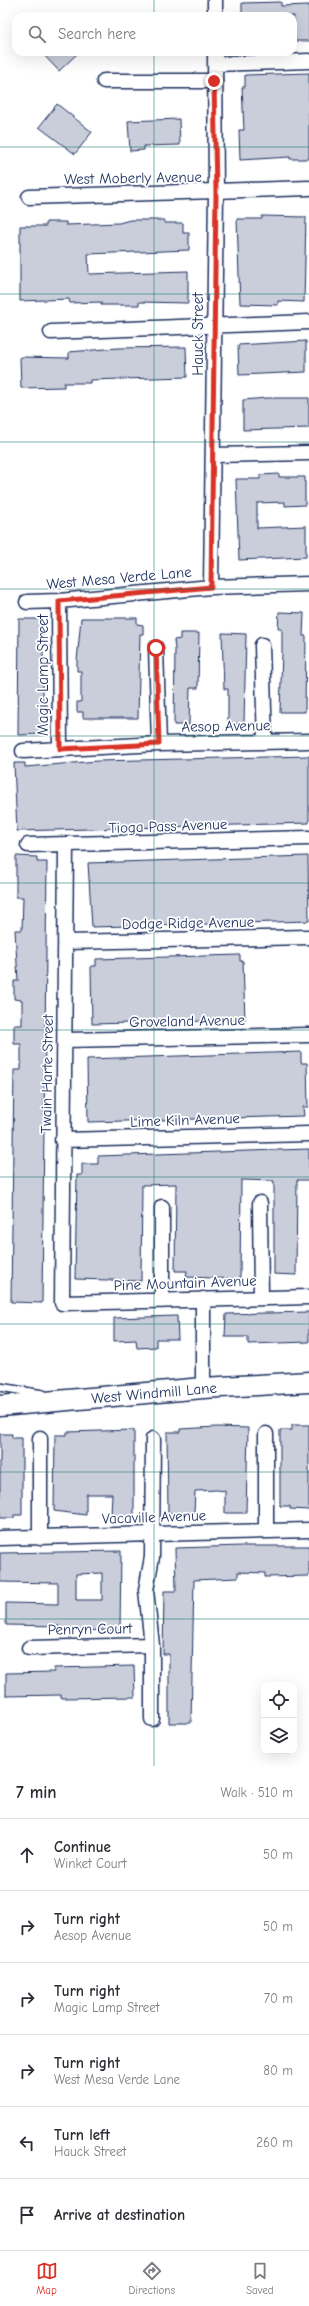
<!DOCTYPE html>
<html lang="en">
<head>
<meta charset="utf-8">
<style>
	:root { --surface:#fff; --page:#f7f7f7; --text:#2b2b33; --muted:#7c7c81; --line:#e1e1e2; --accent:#d93025 }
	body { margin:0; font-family:"Comic Neue",sans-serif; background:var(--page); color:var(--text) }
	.controls { position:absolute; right:12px; bottom:12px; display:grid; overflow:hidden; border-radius:8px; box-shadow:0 4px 16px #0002 }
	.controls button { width:36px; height:36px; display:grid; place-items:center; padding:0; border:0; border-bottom:1px solid var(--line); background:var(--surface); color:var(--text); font:20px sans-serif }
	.stop { position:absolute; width:12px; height:12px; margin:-9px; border:3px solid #d93025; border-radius:50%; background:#fff }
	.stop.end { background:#d93025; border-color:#fff; box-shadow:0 1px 4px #0008 }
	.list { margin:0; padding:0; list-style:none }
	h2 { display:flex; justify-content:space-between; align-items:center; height:52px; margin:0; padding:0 16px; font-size:17px }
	h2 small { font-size:13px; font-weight:400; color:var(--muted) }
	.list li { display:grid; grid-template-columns:26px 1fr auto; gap:12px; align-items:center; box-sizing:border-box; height:72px; padding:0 16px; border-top:1px solid var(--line) }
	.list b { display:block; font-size:15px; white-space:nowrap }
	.list p { margin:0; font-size:13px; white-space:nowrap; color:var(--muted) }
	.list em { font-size:13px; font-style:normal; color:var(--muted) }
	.icon { flex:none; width:22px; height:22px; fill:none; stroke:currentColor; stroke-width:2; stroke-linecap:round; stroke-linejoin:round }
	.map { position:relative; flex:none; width:309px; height:1766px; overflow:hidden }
	.search { position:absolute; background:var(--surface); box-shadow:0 4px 16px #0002; left:12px; right:12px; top:12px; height:44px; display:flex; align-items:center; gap:10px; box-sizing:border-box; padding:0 14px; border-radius:12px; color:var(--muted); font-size:15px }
	.sheet { height:484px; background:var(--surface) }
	nav { display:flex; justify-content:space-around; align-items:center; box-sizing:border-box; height:56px; border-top:1px solid var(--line); background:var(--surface); font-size:11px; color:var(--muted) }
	nav a { display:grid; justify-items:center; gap:2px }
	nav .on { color:var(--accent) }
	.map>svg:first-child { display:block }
	.building { fill:#caceda; stroke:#1b2f5e; fill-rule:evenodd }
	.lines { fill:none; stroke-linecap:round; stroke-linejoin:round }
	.lane-casing { stroke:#1b2f5e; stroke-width:10 }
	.street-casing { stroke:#1b2f5e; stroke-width:17 }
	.secondary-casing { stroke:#1b2f5e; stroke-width:23 }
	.lane { stroke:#fff; stroke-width:7 }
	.street { stroke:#fff; stroke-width:14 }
	.secondary { stroke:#fff; stroke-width:20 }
	.route { stroke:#d93025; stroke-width:5 }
	.grid { fill:none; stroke:#0f766e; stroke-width:1; stroke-opacity:0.55 }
	.labels { text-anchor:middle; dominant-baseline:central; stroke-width:3.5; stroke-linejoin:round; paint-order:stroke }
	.street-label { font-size:15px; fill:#1b2f5e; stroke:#fff }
</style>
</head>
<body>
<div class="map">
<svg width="309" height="1766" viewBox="0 0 309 1766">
	<rect width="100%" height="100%" fill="#fff"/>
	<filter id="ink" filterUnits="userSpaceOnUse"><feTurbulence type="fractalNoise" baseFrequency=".025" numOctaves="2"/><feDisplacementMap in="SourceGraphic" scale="8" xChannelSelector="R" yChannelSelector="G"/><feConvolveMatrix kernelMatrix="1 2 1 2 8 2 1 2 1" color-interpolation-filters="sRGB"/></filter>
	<g filter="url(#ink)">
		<path class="building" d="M281,2V6L309,5V41H295L294,16H242V3Z
			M41,52H79L59,71Z
			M309,73V159H290V157L240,160L239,130H244L242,87H245V75Z
			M57,104L92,132L75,154L39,127Z
			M179,119L180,145L144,146V150L130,151L128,121Z
			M262,216L306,217L304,302L278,301V305L240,304L237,219H262Z
			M130,220H164V223H183V233H189V250L88,254L89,274L188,271V303L139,302V305H101V302L70,303L69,299L20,301V226H46V222H66V225L119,223Z
			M306,341V372L239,375L238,345Z
			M186,347L187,377L90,380V383H64V387L21,388L20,357L69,358V352L118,348Z
			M267,398H309V428L243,430V400Z
			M279,474V477H305V505L285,506V502L257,503V528L306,526V557L239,560L236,479H260V475Z
			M279,612L304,613L303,636H306L305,712H280L282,652V629H278Z
			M81,618H137V624L143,625V634H140L138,718H83V712H77V702H81V671H77V661Z
			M19,619H43V734L18,735Z
			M180,633H199L198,688H190L189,725H174L175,649L174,640L180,639Z
			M222,633L246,634L244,724L228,723V689H224Z
			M309,756V823L17,831L14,763H25V767L98,761Z
			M16,856L37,857V862H47L42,1303L11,1302L14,1070H21V1044H14V1025H22V1000L14,999V981H18L15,930H22L23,897H16Z
			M308,856L309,921L175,925L131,923V926L92,927L88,863Z
			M240,955V961H243L245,1020L92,1024L91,966H96V959Z
			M301,1052V1063H307L308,1107H303L304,1116L88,1122L87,1059Z
			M309,1149V1180H297L296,1275L274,1274V1181L241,1180L240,1279L186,1277L187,1271H175L176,1184L142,1185L141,1281L75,1279L77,1175H82V1164H98V1156Z
			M309,1312V1342L248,1344V1337H225L226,1314Z
			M177,1316L178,1339H156V1347L137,1348L136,1340L114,1341V1318Z
			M292,1425H309V1510L290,1509V1506H280V1430H292Z
			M217,1427L248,1428L246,1513H225V1491L217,1490L195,1491L194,1513H168L167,1432H180V1429Z
			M134,1430V1516H111L112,1494H86V1515L54,1511L55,1435H67V1432Z
			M0,1434H12V1438H22V1515H14V1518H0Z
			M243,1546H309V1576L265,1577V1573L238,1572V1578L194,1580L191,1723H169V1654H163L164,1591H176L175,1548Z
			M121,1551L120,1630L59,1631V1626L6,1625V1603L58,1604V1583L0,1582V1553ZM102,1573V1600H76V1574Z
			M134,1666L135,1697L61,1698V1695L6,1696V1673L54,1672V1668Z"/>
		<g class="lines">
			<g class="lane-casing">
				<path id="lane" d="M0,1387L43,1394"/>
			</g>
			<g class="street-casing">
				<path id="street" d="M215,16V0
					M215,64L309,61
					M104,81H214
					M29,197L309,188
					M51,332L309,322
					M214,455L309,453
					M211,587L216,193L215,52
					M59,601L60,749
					M27,602L59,601L211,587L309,584
					M262,645L265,742
					M156,648L159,744
					M23,751L159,744L309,741
					M28,845L309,838
					M66,846L62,1303L309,1297
					M67,942L309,937
					M65,1040L309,1035
					M62,1140L309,1134
					M260,1203L261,1297
					M162,1207V1301
					M203,1299V1388
					M266,1434V1531
					M40,1438V1538
					M0,1538L309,1530
					M29,1648L152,1645
					M152,1719V1645L146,1590L152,1557L153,1439"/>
			</g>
			<g class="secondary-casing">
				<path id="secondary" d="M0,1406L203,1388L309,1382"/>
			</g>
			<use href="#lane" class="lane"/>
			<use href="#street" class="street"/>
			<use href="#secondary" class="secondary"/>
		</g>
	</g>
	<g class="lines" filter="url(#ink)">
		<path class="route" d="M156,648L159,744L60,749L59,601L211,587L216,193L214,81"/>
	</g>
	<path class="grid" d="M154,0V16M154,52V1766M0,147H309M0,294H309M0,442H309M0,589H309M0,736H309M0,883H309M0,1030H309M0,1177H309M0,1324H309M0,1472H309M0,1619H309"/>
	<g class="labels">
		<g class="street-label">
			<text transform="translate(133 178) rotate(-1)">West Moberly Avenue</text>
			<text transform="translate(198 334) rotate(-90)">Hauck Street</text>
			<text transform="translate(119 578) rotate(-5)">West Mesa Verde Lane</text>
			<text transform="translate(43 675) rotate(-90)">Magic Lamp Street</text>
			<text transform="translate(226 726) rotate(-1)">Aesop Avenue</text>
			<text transform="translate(168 826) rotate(-2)">Tioga Pass Avenue</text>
			<text transform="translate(188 923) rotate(-1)">Dodge Ridge Avenue</text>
			<text transform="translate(187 1021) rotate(-1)">Groveland Avenue</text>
			<text transform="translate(47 1074) rotate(-89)">Twain Harte Street</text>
			<text transform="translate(185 1120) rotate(-2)">Lime Kiln Avenue</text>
			<text transform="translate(185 1283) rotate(-2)">Pine Mountain Avenue</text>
			<text transform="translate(154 1393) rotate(-5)">West Windmill Lane</text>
			<text transform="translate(154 1517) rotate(-2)">Vacaville Avenue</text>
			<text transform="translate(90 1629) rotate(-1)">Penryn Court</text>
		</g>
	</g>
</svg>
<div class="controls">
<button><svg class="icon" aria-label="locate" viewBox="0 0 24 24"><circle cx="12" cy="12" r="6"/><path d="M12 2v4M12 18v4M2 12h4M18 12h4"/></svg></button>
<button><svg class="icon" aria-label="layers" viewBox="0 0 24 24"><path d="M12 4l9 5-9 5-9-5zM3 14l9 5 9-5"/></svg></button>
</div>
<div class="stop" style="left:156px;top:648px"></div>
<div class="stop end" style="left:214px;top:81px"></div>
<div class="search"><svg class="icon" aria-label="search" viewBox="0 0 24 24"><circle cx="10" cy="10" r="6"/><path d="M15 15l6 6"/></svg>Search here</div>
</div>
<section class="sheet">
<h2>7 min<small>Walk · 510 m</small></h2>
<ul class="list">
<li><svg class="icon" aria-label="ahead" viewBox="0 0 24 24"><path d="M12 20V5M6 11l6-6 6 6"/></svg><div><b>Continue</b><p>Winket Court</p></div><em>50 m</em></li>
<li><svg class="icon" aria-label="right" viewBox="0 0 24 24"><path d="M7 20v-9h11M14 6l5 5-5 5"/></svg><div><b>Turn right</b><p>Aesop Avenue</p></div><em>50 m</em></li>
<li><svg class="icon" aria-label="right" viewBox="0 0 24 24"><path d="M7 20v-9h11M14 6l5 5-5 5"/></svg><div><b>Turn right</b><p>Magic Lamp Street</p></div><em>70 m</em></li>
<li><svg class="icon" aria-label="right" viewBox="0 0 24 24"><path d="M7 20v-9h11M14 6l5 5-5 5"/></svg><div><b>Turn right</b><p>West Mesa Verde Lane</p></div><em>80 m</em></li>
<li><svg class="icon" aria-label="left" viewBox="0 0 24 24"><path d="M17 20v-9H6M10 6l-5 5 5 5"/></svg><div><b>Turn left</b><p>Hauck Street</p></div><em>260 m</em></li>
<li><svg class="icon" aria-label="arrive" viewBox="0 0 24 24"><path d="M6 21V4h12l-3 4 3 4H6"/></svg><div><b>Arrive at destination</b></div></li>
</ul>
</section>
<nav>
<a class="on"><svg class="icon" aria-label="map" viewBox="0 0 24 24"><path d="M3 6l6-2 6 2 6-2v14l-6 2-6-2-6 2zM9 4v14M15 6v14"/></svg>Map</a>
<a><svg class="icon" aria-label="directions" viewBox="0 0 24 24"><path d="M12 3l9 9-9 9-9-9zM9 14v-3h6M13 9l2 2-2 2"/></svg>Directions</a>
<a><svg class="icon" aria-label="saved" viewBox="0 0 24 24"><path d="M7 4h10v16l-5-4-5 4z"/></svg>Saved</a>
</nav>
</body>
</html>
